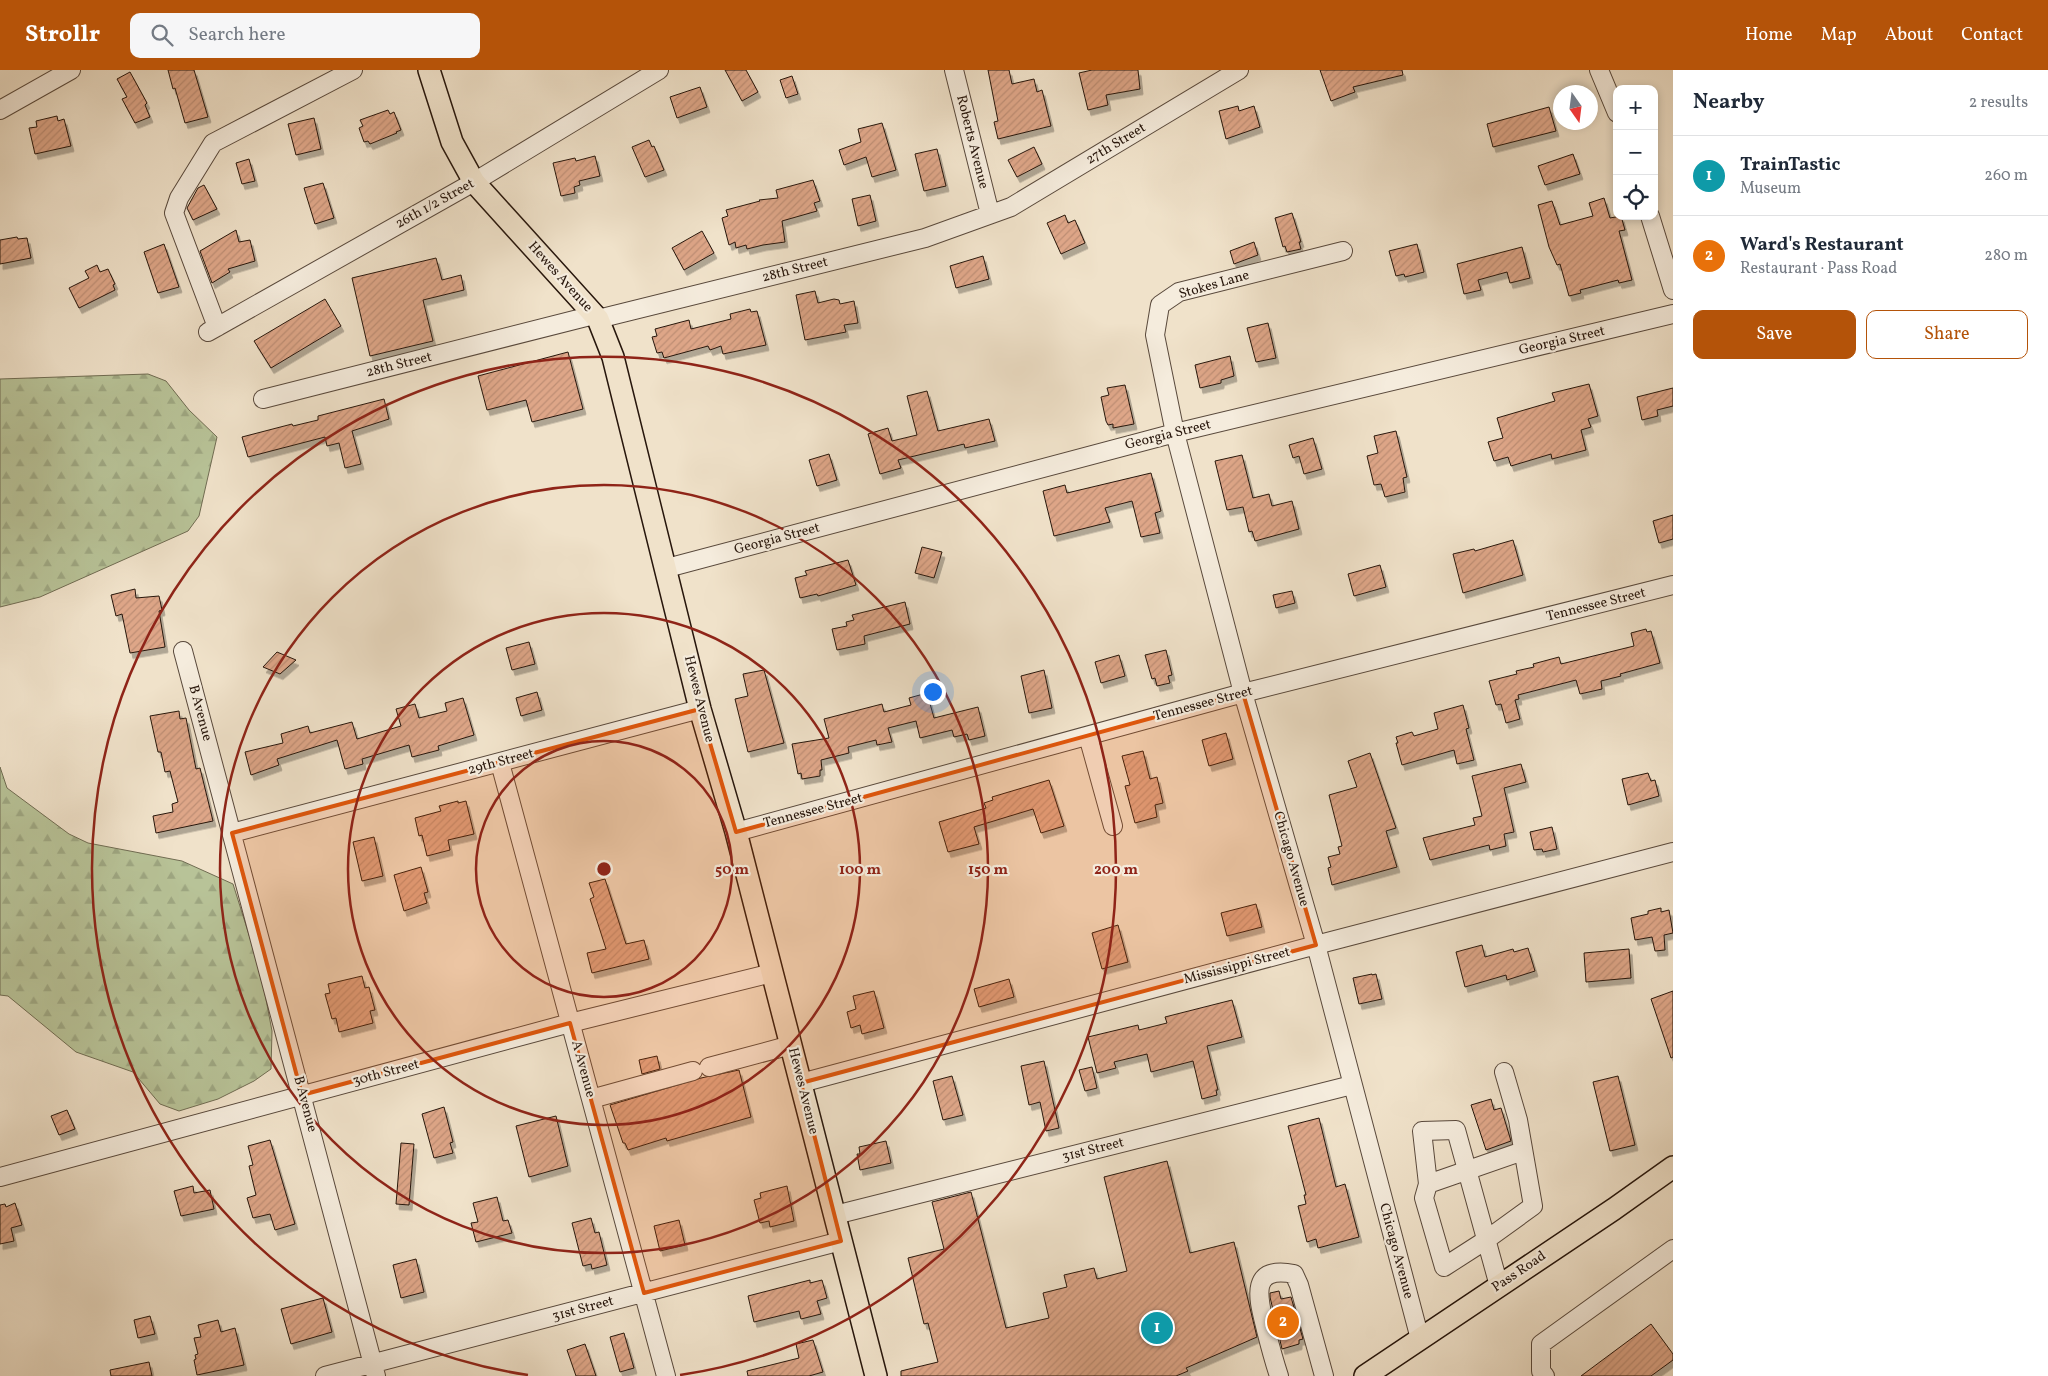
<!DOCTYPE html>
<html lang="en">
<head>
<meta charset="utf-8">
<style>
	:root { --surface:#fff; --page:#f6f6f7; --text:#1f2937; --muted:#747a83; --line:#e0e1e3; --accent:#b45309 }
	body { margin:0; font-family:Vollkorn,serif; background:var(--page); color:var(--text) }
	.controls { position:absolute; right:15px; top:15px; display:grid; overflow:hidden; border-radius:10px; box-shadow:0 2px 8px #0003 }
	.controls button { width:45px; height:45px; display:grid; place-items:center; padding:0; border:0; border-bottom:1px solid var(--line); background:var(--surface); color:var(--text); font:25px sans-serif }
	.compass { position:absolute; left:1553px; top:15px; width:45px; height:45px; border-radius:50%; background:var(--surface); box-shadow:0 2px 8px #0003; rotate:166deg }
	.you { position:absolute; left:932px; top:621px; width:18px; height:18px; margin:-12px; border:4px solid #fff; border-radius:50%; background:#1a73e8; box-shadow:0 0 0 8px #1a73e833 }
	.badge { display:grid; place-items:center; width:32px; height:32px; border-radius:50%; background:var(--accent); color:#fff; font-size:16px; font-weight:700 }
	.pin { position:absolute; translate:-50% -50%; border:2px solid #fff; box-shadow:0 1px 5px #0006 }
	.list { margin:0; padding:0; list-style:none }
	h2 { display:flex; justify-content:space-between; align-items:center; height:65px; margin:0; padding:0 20px; font-size:21px }
	h2 small { font-size:16px; font-weight:400; color:var(--muted) }
	.list li { display:grid; grid-template-columns:32px 1fr auto; gap:15px; align-items:center; box-sizing:border-box; height:80px; padding:0 20px; border-top:1px solid var(--line) }
	.list b { display:block; font-size:19px; white-space:nowrap }
	.list p { margin:0; font-size:16px; white-space:nowrap; color:var(--muted) }
	.list em { font-size:16px; font-style:normal; color:var(--muted) }
	.actions { display:flex; gap:10px; padding:15px 20px }
	.actions a { flex:1; padding:11px 0; border:1px solid var(--accent); border-radius:10px; text-align:center; font-size:18px; color:var(--accent) }
	.actions .main { background:var(--accent); color:#fff }
	.icon { flex:none; width:28px; height:28px; fill:none; stroke:currentColor; stroke-width:2; stroke-linecap:round; stroke-linejoin:round }
	.map { position:relative; flex:none; width:1673px; height:1306px; overflow:hidden }
	header { display:flex; align-items:center; gap:30px; box-sizing:border-box; height:70px; padding:0 25px; background:var(--accent); color:#fff }
	header strong { font-size:24px }
	nav { display:flex; gap:28px; margin-inline-start:auto; font-size:18px }
	.search { width:350px; height:45px; background:var(--page); display:flex; align-items:center; gap:12px; box-sizing:border-box; padding:0 18px; border-radius:10px; color:var(--muted); font-size:19px }
	main { display:flex }
	aside { flex:1; background:var(--surface) }
	.map>svg:first-child { display:block }
	.forest { fill:url(#forest-firs); stroke:#706c52 }
	.building { fill:url(#building-hatch); stroke:#27160c; filter:url(#shadow) }
	.lines { fill:none; stroke-linecap:round; stroke-linejoin:round }
	.minor-casing { stroke:#59493c; stroke-width:20 }
	.major-casing { stroke:#27160c; stroke-width:24 }
	.minor { stroke:#f5ecdd; stroke-width:18 }
	.major { stroke:#f0e2ca; stroke-width:21 }
	.marked { fill:#de560c; fill-opacity:0.2; stroke:#de560c; stroke-width:4; stroke-linejoin:round }
	.ring { fill:none; stroke:#8f2418; stroke-width:2.5 }
	.labels { text-anchor:middle; dominant-baseline:central; stroke-width:4.5; stroke-linejoin:round; paint-order:stroke }
	.street-label { font-size:14px; fill:#27160c; stroke:#f5ecdd }
	.centre { fill:#8f2418; stroke:#f5ecdd; stroke-width:2.5 }
	.ring-label { font-size:15px; text-anchor:middle; font-weight:bold; fill:#8f2418; stroke:#f5ecdd; stroke-width:4.5; stroke-linejoin:round; paint-order:stroke }
</style>
</head>
<body>
<header>
<strong>Strollr</strong>
<div class="search"><svg class="icon" aria-label="search" viewBox="0 0 24 24"><circle cx="10" cy="10" r="6"/><path d="M15 15l6 6"/></svg>Search here</div>
<nav><a>Home</a><a>Map</a><a>About</a><a>Contact</a></nav>
</header>
<main>
<div class="map">
<svg width="1673" height="1306" viewBox="0 0 1673 1306">
	<defs>
		<pattern id="forest-firs" width="22" height="20" patternUnits="userSpaceOnUse" patternTransform="scale(1.25)"><rect width="22" height="20" fill="#b8c398"/><path d="M5 1l3.5 6h-7zM16 11l3.5 6h-7z" fill="#9ea782"/></pattern>
		<pattern id="building-hatch" width="6" height="6" patternUnits="userSpaceOnUse" patternTransform="scale(1.25)"><rect width="6" height="6" fill="#dea688"/><path d="M-1 1l2-2M0 6l6-6M5 7l2-2" fill="none" stroke="#be8e74"/></pattern>
		<filter id="shadow"><feDropShadow dx="3" dy="5.5" stdDeviation="0" flood-color="#0004"/></filter>
	</defs>
	<rect width="100%" height="100%" fill="#f0e2ca"/>
	<filter id="stains"><feTurbulence type="fractalNoise" baseFrequency=".004" numOctaves="4"/><feColorMatrix values="0 0 0 0 .2 0 0 0 0 .09 0 0 0 0 .02 0 0 0 .5 -.17"/></filter>
	<radialGradient id="worn" r=".72"><stop offset=".6" stop-color="#630" stop-opacity="0"/><stop offset="1" stop-color="#630" stop-opacity=".3"/></radialGradient>
	<path class="forest" d="M148,304L166,311L189,340L217,367L199,446L188,461L40,527L0,537V309Z
		M0,697L7,718L69,764L88,773L182,791L233,814L261,903L272,961L271,999L254,1011L218,1029L179,1041L160,1034L133,1002L76,982L8,926L0,925Z"/>
	<path class="building" d="M168,0H194L208,47L185,53L175,18L173,19Z
		M725,0H746L758,22L742,31Z
		M988,0H1009L1012,14L1034,9L1037,22L1042,20L1051,56L998,69L994,52L998,51Z
		M1092,0H1138L1140,19L1106,25L1108,35L1088,40L1079,3Z
		M1320,0H1402L1403,5L1353,17L1355,22L1331,31Z
		M130,2L147,33L145,35L150,47L135,53L122,29L127,27L117,9Z
		M792,6L798,24L786,28L780,10Z
		M700,17L707,37L677,48L670,27Z
		M1238,36L1239,41L1254,36L1260,57L1226,69L1219,41Z
		M1549,37L1556,61L1493,77L1487,54Z
		M388,40L390,44L394,42L401,60L396,62L397,63L370,74L368,71L364,72L359,58L363,56L360,50Z
		M57,46L58,51L64,49L71,76L35,84L29,58L37,57L36,51Z
		M314,48L321,79L296,85L288,54Z
		M882,53L896,100L872,107L866,87L844,95L839,80L861,72L858,59Z
		M649,70L652,77L654,76L664,100L645,107L632,77Z
		M1034,77L1042,94L1017,107L1008,90Z
		M937,79L946,116L924,121L915,84Z
		M1573,84L1580,104L1545,115L1538,96Z
		M595,86L600,106L579,111L580,115L574,117L575,123L561,126L553,93L575,88L576,91Z
		M249,89L255,111L242,114L236,93Z
		M813,110L820,131L814,133L817,141L782,151L785,172L763,175L747,179L746,175L736,178L735,172L729,175L722,148L728,146L726,140L760,131L759,130L778,128L776,120Z
		M323,113L334,148L315,154L304,118Z
		M204,115L217,139L193,150L187,138L198,118Z
		M870,125L876,151L858,156L852,129Z
		M1604,128L1610,148L1621,146L1625,160L1619,161L1632,210L1619,213L1618,210L1580,220L1581,223L1569,226L1560,194L1557,195L1549,177L1538,135L1552,131L1560,155L1593,146L1589,133Z
		M1292,143L1301,172H1299L1301,179L1287,182L1285,176L1283,177L1275,148Z
		M1065,145L1068,153L1075,150L1085,173L1061,184L1047,153Z
		M236,160L239,172L250,170L255,191L228,199L230,202L212,213L200,181Z
		M702,161L714,183L684,200L672,178Z
		M17,167L18,169L27,168L31,188L0,194V170Z
		M1254,172L1258,185L1234,194L1230,181Z
		M164,174L179,217L158,223L144,182Z
		M1417,174L1424,202L1405,207L1404,204L1396,206L1389,181Z
		M1522,177L1530,208L1510,213L1507,202L1478,210L1481,220L1464,224L1457,194Z
		M983,186L989,209L956,218L950,196Z
		M436,188L442,210L461,205L464,220L423,230L433,271L370,286L352,208Z
		M97,195L100,202L108,199L115,214L113,215L115,220L79,238L69,218L89,208L85,201Z
		M815,221L818,233L834,229L839,230L840,234L854,231L858,253L844,255L846,262L805,270L796,225Z
		M325,229L341,256L271,298L254,271Z
		M750,239L751,242L757,241L766,275L723,284L721,276L710,280L708,276L664,288L662,282L657,283L652,267L657,266L655,259L689,250L691,259L731,249L730,244Z
		M1268,253L1276,288L1256,292L1247,258Z
		M568,282L583,339L532,352L526,330L487,340L478,306Z
		M1230,286L1234,306L1221,310V313L1200,318L1195,295Z
		M1589,314L1598,346L1588,349L1591,357L1581,360L1586,380L1552,389L1551,384L1511,396L1508,387L1494,391L1488,372L1503,368L1497,348L1555,331L1552,323Z
		M1125,315L1134,354L1113,358V354L1108,355L1106,351L1101,327L1109,325L1107,318Z
		M1673,318V336L1657,340L1658,346L1642,350L1637,327Z
		M927,321L938,361L989,349L995,371L965,378L964,374L898,390L901,398L880,404L868,364L888,358L892,371L917,365L907,326Z
		M384,329L389,349L352,361L361,394L345,398L339,373L327,376L325,367L248,387L242,367L292,354L293,356L318,350V346Z
		M1396,361L1407,407L1403,408L1405,422L1385,427L1381,414L1374,415L1367,386L1378,383L1374,366Z
		M1313,368L1322,399L1304,404L1299,386L1293,388L1289,375Z
		M829,384L837,410L817,416L809,390Z
		M1242,385L1253,428L1269,424L1272,436L1292,431L1299,459L1255,471L1252,461L1249,462L1243,437L1227,440L1215,391Z
		M1151,403L1161,441L1155,443L1160,463L1141,467L1132,431L1105,438L1110,452L1054,466L1043,421L1065,415L1067,423Z
		M1673,445V469L1659,473L1653,451Z
		M1513,470L1523,505L1463,523L1453,484L1474,479L1475,481Z
		M922,477L942,482L934,508L915,503Z
		M848,490L856,515L818,526L817,524L800,528L795,508L807,505L805,501Z
		M1380,495L1386,517L1354,526L1348,504Z
		M135,519L136,528L159,526L162,540L159,541L165,577L130,583L122,544L116,546L111,525Z
		M1292,521L1295,533L1276,538L1273,525Z
		M905,532L910,554L864,566L865,574L837,580L832,559L847,556L846,552L854,550L852,545Z
		M1646,559L1647,562L1651,561L1660,593L1620,604L1621,606L1601,611L1602,619L1580,624L1576,610L1518,625L1519,629L1515,630L1520,649L1506,653L1501,634L1496,635L1489,611L1517,604L1516,601L1534,597L1533,594L1559,587L1561,594L1634,576L1631,563Z
		M529,572L535,594L512,600L506,578Z
		M1166,580L1172,605L1168,606L1170,613L1157,616L1155,608L1152,609L1145,585Z
		M277,582L296,590L280,604L263,597Z
		M1119,585L1125,606L1101,613L1095,592Z
		M764,600L784,673L748,682L735,629L748,626L743,604Z
		M1044,600L1052,638L1029,643L1021,606Z
		M537,622L542,640L521,646L516,628Z
		M927,623L934,648L978,637L985,666L969,670L967,664L954,667L952,660L920,668L916,651L888,658L892,672L877,675L876,670L848,677L849,683L821,690L822,700H820V706L802,709L801,703L798,704L792,674L829,668L824,649L882,634L884,642L911,635L909,628Z
		M463,628L474,665L438,676L439,680L412,687L409,675L362,689L363,694L345,699L337,670L277,689L279,695L251,705L245,682L283,673L281,664L308,656L310,663L352,652L357,669L401,656L396,639L415,634L419,648L447,641L445,633Z
		M1463,635L1469,658L1466,659L1474,690L1457,694L1454,680L1402,695L1396,673H1398L1396,667L1412,662L1414,666L1438,659L1434,643Z
		M179,641L180,649L186,648L196,699L200,698L213,751L156,763L153,746L173,742L172,734L178,732L170,701L165,702L161,682H158L150,646Z
		M1226,663L1233,689L1209,696L1202,670Z
		M1143,681L1150,709L1157,707L1163,733L1155,735L1157,747L1135,753L1125,716L1130,715L1122,686Z
		M1370,683L1396,758L1386,761L1397,797L1332,815L1328,798L1331,797L1328,787L1340,784L1338,777L1342,776L1329,725L1357,717L1348,691Z
		M1521,694L1526,712L1504,718L1514,762L1504,764L1506,776L1490,780L1489,775L1430,790L1423,768L1475,755L1473,748L1482,746L1472,706Z
		M1648,703L1651,711L1655,710L1659,726L1628,735L1622,709Z
		M1049,710L1064,756L1041,763L1033,739L974,757L979,774L948,782L939,752L986,738L984,733L993,730L992,727Z
		M458,731V733L466,731L474,764L448,770L450,780L427,786L422,765L419,766L415,748L441,741L439,736Z
		M1552,757L1557,779L1543,782L1542,779L1534,780L1530,762Z
		M374,767L383,806L362,811L353,772Z
		M421,797L428,822L424,823L427,833L404,841L394,805Z
		M605,809L626,874L644,870L649,889L592,903L587,883L606,879L590,829L594,827L589,813Z
		M1256,834L1262,857L1227,866L1221,843Z
		M1661,838V842L1669,840L1673,863L1664,865L1665,880L1655,881L1652,867L1635,870L1631,848L1648,844V841Z
		M1118,855L1128,892L1102,899L1092,863Z
		M1482,875L1485,887L1513,879L1514,882L1528,878L1535,901L1507,910L1506,905L1465,917L1456,882Z
		M1629,879L1631,908L1586,912L1584,883Z
		M1372,904V905L1376,904L1382,929L1359,934L1353,908Z
		M362,906L365,918L369,917L375,940L370,941L373,953L339,962L336,948L332,949L325,924L330,923L328,914Z
		M1009,909L1014,927L979,937L974,919Z
		M874,921L884,958L862,964L860,955L851,958L847,942L856,939L853,926Z
		M1673,921V987L1671,988L1651,929Z
		M1232,930L1242,967L1207,976L1218,1020H1216L1217,1025L1202,1029L1193,991L1151,1002L1147,984L1114,992L1116,998L1097,1003L1088,967L1138,955L1139,960L1167,953L1165,947Z
		M657,986L660,999L642,1004L639,990Z
		M1044,991L1059,1058L1046,1061L1040,1032L1029,1035L1021,996Z
		M1092,997L1097,1018L1085,1021L1079,1000Z
		M739,1000L751,1047L667,1071L666,1068L628,1080L625,1073H623L610,1035L701,1008Z
		M952,1006L963,1045L943,1050L933,1011Z
		M1618,1006L1635,1075L1610,1081L1593,1012Z
		M1491,1029L1494,1040L1501,1038L1511,1071L1486,1080L1471,1035Z
		M444,1037L453,1072L450,1073L453,1083L434,1088L422,1044Z
		M67,1040L75,1059L59,1065L51,1046Z
		M556,1046L568,1096L529,1107L516,1056Z
		M1319,1048L1336,1117L1345,1114L1359,1167L1318,1178L1316,1169L1307,1172L1298,1136L1306,1134L1304,1125H1306L1288,1056Z
		M270,1070L295,1154L275,1160L270,1144L253,1148L247,1128L256,1125L249,1096L253,1095L248,1076Z
		M886,1071L891,1093L860,1100L857,1084H860L859,1077Z
		M401,1073L414,1074L409,1135L396,1134Z
		M1167,1091L1190,1183L1234,1172L1257,1267L1186,1298L1188,1301L1176,1306H901V1301L938,1292L928,1253L924,1254L908,1188L944,1179L932,1132L971,1122L1006,1258L1049,1248L1043,1223L1067,1217L1064,1205L1094,1198L1097,1209L1127,1201L1104,1107Z
		M193,1116L194,1123L210,1120L214,1139L181,1146L174,1121Z
		M787,1116L794,1151L770,1157L769,1151L760,1153L754,1130L761,1128L760,1123Z
		M497,1127L503,1151L508,1150L512,1163L476,1172L471,1153L478,1152L473,1133Z
		M15,1133L22,1155L11,1158L14,1171L0,1174V1135L5,1134L6,1137Z
		M591,1148L595,1163L599,1162L607,1195L592,1199L591,1194L583,1196L572,1153Z
		M679,1150L685,1175L660,1181L654,1156Z
		M416,1189L424,1222L401,1228L393,1195Z
		M810,1210V1213L822,1210L827,1228L817,1231L821,1244L801,1249L799,1241L754,1252L748,1226Z
		M1279,1221L1281,1229L1291,1227L1303,1269L1299,1270V1274L1282,1279L1270,1227V1223Z
		M323,1228L332,1262L291,1274L281,1239Z
		M150,1246L155,1264L138,1268L134,1250Z
		M218,1250L221,1262L235,1258L244,1295L197,1305L194,1290L196,1289L195,1285L198,1284L194,1268L201,1267L198,1255Z
		M1651,1254L1673,1284V1290L1651,1306H1581Z
		M624,1263L634,1298L620,1302L610,1267Z
		M813,1270L823,1302L809,1306H748L747,1301L799,1288L796,1274Z
		M585,1274L596,1306H576L567,1280Z
		M149,1292L152,1306H111L110,1300Z"/>
	<g class="lines">
		<g class="minor-casing">
			<path id="minor" d="M954,0L990,144
				M1599,0L1617,43
				M0,40L71,0
				M1650,146L1673,220
				M1343,181L1179,222L1160,235L1155,265L1175,363L1243,623L1316,875L1420,1269
				M598,249L925,168L1011,137L1239,0
				M217,257L174,143L179,128L213,73L353,0
				M208,262L474,112L659,0
				M263,329L594,245
				M667,498L1175,363L1673,244
				M183,581L376,1306
				M1088,666L1113,756
				M500,693L666,1306
				M736,762L1243,623L1673,515
				M232,763L700,639
				M709,997L791,975
				M801,1013L1316,875L1673,782
				M591,1029L693,1001
				M0,1107L570,953L772,903
				M1428,1114L1523,1081
				M835,1145L1352,1015
				M1499,1216C1485,1164 1470,1112 1456,1060L1422,1061L1428,1114L1424,1128L1444,1197L1486,1170L1533,1136L1518,1050L1504,1002
				M325,1306L841,1171
				M1279,1306C1274,1291 1270,1276 1266,1260C1259,1231 1247,1195 1294,1204L1299,1215L1324,1306
				M1545,1306L1541,1301V1274L1673,1179"/>
		</g>
		<g class="major-casing">
			<path id="major" d="M429,0L452,72L474,112L598,249L613,287L700,639L736,762L876,1306
				M1365,1306L1614,1139L1673,1097"/>
		</g>
		<use href="#minor" class="minor"/>
		<use href="#major" class="major"/>
	</g>
	<path class="marked" d="M1243,623L1316,875L801,1013L841,1171L644,1223L570,953L302,1025L232,763L700,639L736,762Z"/>
	<g class="ring">
		<circle cx="604" cy="799" r="128"/>
		<circle cx="604" cy="799" r="256"/>
		<circle cx="604" cy="799" r="384"/>
		<path d="M528 1305A512 512 0 1 1 680 1305"/>
	</g>
	<g class="labels">
		<g class="street-label">
			<text transform="translate(972 72) rotate(76)">Roberts Avenue</text>
			<text transform="translate(1116 74) rotate(-31)">27th Street</text>
			<text transform="translate(435 134) rotate(-29)">26th 1/2 Street</text>
			<text transform="translate(795 200) rotate(-14)">28th Street</text>
			<text transform="translate(560 207) rotate(48)">Hewes Avenue</text>
			<text transform="translate(1214 215) rotate(-16)">Stokes Lane</text>
			<text transform="translate(1562 271) rotate(-13)">Georgia Street</text>
			<text transform="translate(399 295) rotate(-14)">28th Street</text>
			<text transform="translate(1168 365) rotate(-14)">Georgia Street</text>
			<text transform="translate(777 469) rotate(-15)">Georgia Street</text>
			<text transform="translate(1596 535) rotate(-14)">Tennessee Street</text>
			<text transform="translate(699 629) rotate(76)">Hewes Avenue</text>
			<text transform="translate(1203 634) rotate(-15)">Tennessee Street</text>
			<text transform="translate(200 643) rotate(75)">B Avenue</text>
			<text transform="translate(501 692) rotate(-15)">29th Street</text>
			<text transform="translate(813 741) rotate(-15)">Tennessee Street</text>
			<text transform="translate(1291 789) rotate(74)">Chicago Avenue</text>
			<text transform="translate(1237 896) rotate(-15)">Mississippi Street</text>
			<text transform="translate(583 999) rotate(75)">A Avenue</text>
			<text transform="translate(386 1003) rotate(-15)">30th Street</text>
			<text transform="translate(803 1021) rotate(76)">Hewes Avenue</text>
			<text transform="translate(305 1034) rotate(75)">B Avenue</text>
			<text transform="translate(1093 1080) rotate(-14)">31st Street</text>
			<text transform="translate(1396 1181) rotate(75)">Chicago Avenue</text>
			<text transform="translate(1519 1202) rotate(-34)">Pass Road</text>
			<text transform="translate(583 1239) rotate(-15)">31st Street</text>
		</g>
	</g>
	<circle cx="604" cy="799" r="8" class="centre"/>
	<g class="ring-label">
		<text x="732" y="804">50 m</text>
		<text x="860" y="804">100 m</text>
		<text x="988" y="804">150 m</text>
		<text x="1116" y="804">200 m</text>
	</g>
	<rect width="100%" height="100%" filter="url(#stains)"/>
	<rect width="100%" height="100%" fill="url(#worn)"/>
</svg>
<div class="controls">
<button>+</button>
<button>−</button>
<button><svg class="icon" aria-label="locate" viewBox="0 0 24 24"><circle cx="12" cy="12" r="6"/><path d="M12 2v4M12 18v4M2 12h4M18 12h4"/></svg></button>
</div>
<svg class="compass" viewBox="-18 -18 36 36"><path d="M0-13l5 13h-10z" fill="#e53935"/><path d="M0 13l5-13h-10z" fill="#747a83"/></svg>
<div class="you"></div>
<div class="pin badge" style="left:1157px;top:1258px;background:#0f9aa8">1</div>
<div class="pin badge" style="left:1283px;top:1252px;background:#e8710a">2</div>
</div>
<aside>
<h2>Nearby<small>2 results</small></h2>
<ul class="list">
<li><span class="badge" style="background:#0f9aa8">1</span><div><b>TrainTastic</b><p>Museum</p></div><em>260 m</em></li>
<li><span class="badge" style="background:#e8710a">2</span><div><b>Ward's Restaurant</b><p>Restaurant · Pass Road</p></div><em>280 m</em></li>
</ul>
<div class="actions"><a class="main">Save</a><a>Share</a></div>
</aside>
</main>
</body>
</html>
